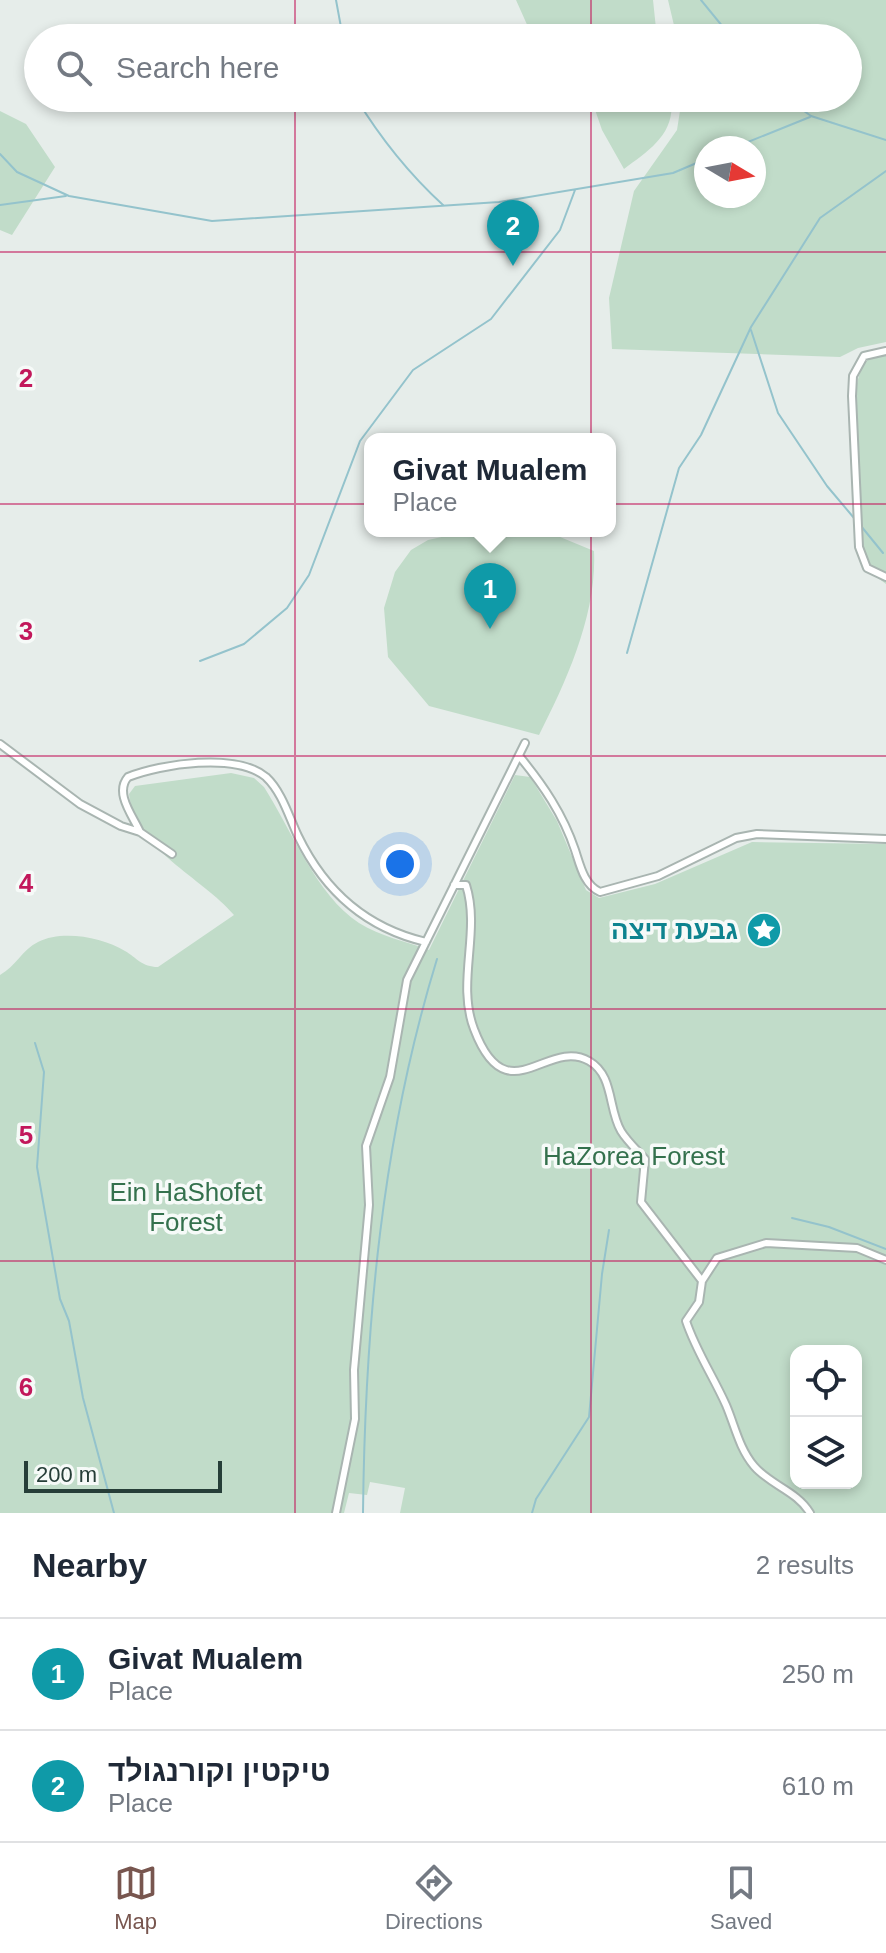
<!DOCTYPE html>
<html lang="en">
<head>
<meta charset="utf-8">
<style>
	:root { --surface:#fff; --page:#f6f6f7; --text:#1f2937; --muted:#747a83; --line:#e0e1e3; --accent:#78564f }
	body { margin:0; font-family:Helvetica,Heebo,sans-serif; background:var(--page); color:var(--text) }
	.controls { position:absolute; right:24px; bottom:24px; display:grid; overflow:hidden; border-radius:16px; box-shadow:0 4px 12px #0003 }
	.controls button { width:72px; height:72px; display:grid; place-items:center; padding:0; border:0; border-bottom:2px solid var(--line); background:var(--surface); color:var(--text); font:40px sans-serif }
	.compass { position:absolute; left:694px; top:136px; width:72px; height:72px; border-radius:50%; background:var(--surface); box-shadow:0 4px 12px #0003; rotate:100deg }
	.scale { position:absolute; left:24px; bottom:20px; width:198px; box-sizing:border-box; padding-left:8px; border:4px solid #263e38; border-top:0; font-size:22px; line-height:28px; white-space:nowrap; color:#263e38; -webkit-text-stroke:6px #f6faf8; paint-order:stroke }
	.you { position:absolute; left:400px; top:864px; width:28px; height:28px; margin:-20px; border:6px solid #fff; border-radius:50%; background:#1a73e8; box-shadow:0 0 0 12px #1a73e833 }
	.badge { display:grid; place-items:center; width:52px; height:52px; border-radius:50%; background:var(--accent); color:#fff; font-size:26px; font-weight:700 }
	.pin { position:absolute; translate:-50% -66px; filter:drop-shadow(0 2px 4px #0008) }
	.pin::after { content:''; position:absolute; top:42px; width:28px; height:24px; background:inherit; clip-path:polygon(0 0,100% 0,50% 100%) }
	.popup { position:absolute; left:364px; top:433px; width:252px; height:104px; box-sizing:border-box; display:grid; place-content:center; border-radius:16px; background:var(--surface); filter:drop-shadow(0 2px 6px #0005); font-size:26px; white-space:nowrap; color:var(--muted) }
	.popup b { font-size:30px; color:var(--text) }
	.popup::after { content:''; position:absolute; left:50%; top:100%; margin-left:-16px; border:16px solid transparent; border-top-color:var(--surface) }
	.list { margin:0; padding:0; list-style:none }
	h2 { display:flex; justify-content:space-between; align-items:center; height:104px; margin:0; padding:0 32px; font-size:34px }
	h2 small { font-size:26px; font-weight:400; color:var(--muted) }
	.list li { display:grid; grid-template-columns:52px 1fr auto; gap:24px; align-items:center; box-sizing:border-box; height:112px; padding:0 32px; border-top:2px solid var(--line) }
	.list b { display:block; font-size:30px; white-space:nowrap }
	.list p { margin:0; font-size:26px; white-space:nowrap; color:var(--muted) }
	.list em { font-size:26px; font-style:normal; color:var(--muted) }
	.icon { flex:none; width:44px; height:44px; fill:none; stroke:currentColor; stroke-width:2; stroke-linecap:round; stroke-linejoin:round }
	.map { position:relative; flex:none; width:886px; height:1513px; overflow:hidden }
	.search { position:absolute; background:var(--surface); box-shadow:0 4px 12px #0003; left:24px; right:24px; top:24px; height:88px; display:flex; align-items:center; gap:20px; box-sizing:border-box; padding:0 28px; border-radius:44px; color:var(--muted); font-size:30px }
	.sheet { height:328px; background:var(--surface) }
	nav { display:flex; justify-content:space-around; align-items:center; box-sizing:border-box; height:112px; border-top:2px solid var(--line); background:var(--surface); font-size:22px; color:var(--muted) }
	nav a { display:grid; justify-items:center; gap:4px }
	nav .on { color:var(--accent) }
	.map>svg:first-child { display:block }
	.green { fill:#c1dcc9; fill-rule:evenodd }
	.lines { fill:none; stroke-linecap:round; stroke-linejoin:round }
	.stream { stroke:#94c3cc; stroke-width:2 }
	.minor-casing { stroke:#a9b5b1; stroke-width:10 }
	.minor { stroke:#fff; stroke-width:6 }
	.grid { fill:none; stroke:#c2185b; stroke-width:2; stroke-opacity:0.55 }
	.labels { text-anchor:middle; dominant-baseline:central; stroke-width:7; stroke-linejoin:round; paint-order:stroke }
	.culture-label { font-size:26px; font-weight:bold; fill:#0d838f; stroke:#f6faf8; text-anchor:end }
	.park-label { font-size:26px; fill:#34714d; stroke:#f6faf8 }
	.grid-label { font-size:26px; text-anchor:middle; font-weight:bold; fill:#c2185b; stroke:#f6faf8; stroke-width:7; stroke-linejoin:round; paint-order:stroke }
</style>
</head>
<body>
<div class="map">
<svg width="886" height="1513" viewBox="0 0 886 1513">
	<rect width="100%" height="100%" fill="#e6edea"/>
	<path class="green" d="M516,0H653L657,38H533Z
		M668,0H886V342L858,348L840,357L612,349L609,298L634,191L677,130L682,98H848V38H677ZM706,148H754V196H706Z
		M591,98H671C676,134 649,150 624,169L602,130Z
		M0,111L26,124L55,167L12,235L0,230Z
		M886,351V584L863,567L859,554C857,509 844,406 862,368C867,357 875,354 886,351Z
		M469,531L548,532L594,551C597,614 567,680 539,735L429,706L388,657L384,608L395,572L411,550L428,540Z
		M231,773L254,778L264,787C291,829 316,895 359,923C381,937 406,941 429,950L515,775L530,777L534,783L557,821L586,890L599,898L655,884L752,842L886,844V1513H400L405,1488L370,1482L367,1495L349,1493L344,1513H0V975C16,966 22,950 38,942C62,930 102,937 125,951C137,958 142,967 158,967L234,915C202,877 135,850 129,794L135,786ZM796,1351H856V1483H796Z"/>
	<g class="lines">
		<path class="stream" d="M336,0L343,38
			M701,0L732,38
			M356,98C381,139 407,172 443,205
			M786,98L811,116L886,140
			M733,148L810,117
			M0,154L17,172L69,196L212,221L499,202L673,173L706,159
			M0,205L66,196
			M751,330L778,413L827,486L854,518
			M861,526L883,553
			M627,653L679,468L701,435L751,327L820,218L886,171
			M200,661L244,644L287,608L309,575L360,441L413,370L491,319L560,230L575,190
			M35,1043L44,1072L37,1167L60,1299L69,1321L83,1398L114,1513
			M792,1218L829,1227L886,1249
			M363,1513C365,1325 382,1138 437,959
			M532,1513L536,1499L589,1417L602,1274L609,1230"/>
		<g class="minor-casing">
			<path id="minor" d="M886,351L864,356L853,376L852,396L859,547L867,568L886,577
				M0,744L80,804L121,826L140,832L172,854
				M520,757C543,785 563,814 575,850C580,865 584,885 600,892L658,876L736,838L757,834L886,839
				M140,832C133,816 114,793 128,777C161,764 236,752 266,777C282,792 289,817 298,836C325,892 366,928 426,942
				M454,885H466C481,932 456,982 474,1029C507,1116 547,1037 589,1061C614,1075 608,1109 621,1131C627,1141 637,1150 645,1159L641,1202L702,1281
				M336,1513L355,1419L354,1370L369,1205L366,1146L390,1077L407,980L525,743
				M810,1513C797,1491 770,1485 754,1466C739,1448 735,1426 726,1405C713,1376 696,1351 686,1321L699,1302L702,1281L717,1258L766,1243L857,1248L886,1260"/>
		</g>
		<use href="#minor" class="minor"/>
	</g>
	<path class="grid" d="M295,0V38M591,0V38M295,98V1513M591,98V1513M0,252H886M0,504H886M0,756H886M0,1009H886M0,1261H886"/>
	<defs>
		<g id="sight-disc" transform="scale(1.8)"><circle r="9.5" fill="#0f9aa8" stroke="#f6faf8"/><path d="M0-6L1.8-2.2L6-1.7L2.9 1.2L3.7 5.4L0 3.3L-3.7 5.4L-2.9 1.2L-6-1.7L-1.8-2.2Z" fill="#fff"/></g>
	</defs>
	<g fill-rule="evenodd">
		<use href="#sight-disc" x="764" y="930"/>
	</g>
	<g class="labels">
		<g class="culture-label">
			<text x="738" y="930">גבעת דיצה</text>
		</g>
		<g class="park-label">
			<text x="634" y="1156">HaZorea Forest</text>
			<text x="186" y="1192">Ein HaShofet<tspan x="186" dy="30">Forest</tspan></text>
		</g>
	</g>
	<g class="grid-label">
		<text x="26" y="387">2</text>
		<text x="26" y="640">3</text>
		<text x="26" y="892">4</text>
		<text x="26" y="1144">5</text>
		<text x="26" y="1396">6</text>
	</g>
</svg>
<div class="controls">
<button><svg class="icon" aria-label="locate" viewBox="0 0 24 24"><circle cx="12" cy="12" r="6"/><path d="M12 2v4M12 18v4M2 12h4M18 12h4"/></svg></button>
<button><svg class="icon" aria-label="layers" viewBox="0 0 24 24"><path d="M12 4l9 5-9 5-9-5zM3 14l9 5 9-5"/></svg></button>
</div>
<svg class="compass" viewBox="-18 -18 36 36"><path d="M0-13l5 13h-10z" fill="#e53935"/><path d="M0 13l5-13h-10z" fill="#747a83"/></svg>
<div class="scale">200 m</div>
<div class="you"></div>
<div class="pin badge" style="left:490px;top:629px;background:#0f9aa8">1</div>
<div class="popup"><b>Givat Mualem</b>Place</div>
<div class="pin badge" style="left:513px;top:266px;background:#0f9aa8">2</div>
<div class="search"><svg class="icon" aria-label="search" viewBox="0 0 24 24"><circle cx="10" cy="10" r="6"/><path d="M15 15l6 6"/></svg>Search here</div>
</div>
<section class="sheet">
<h2>Nearby<small>2 results</small></h2>
<ul class="list">
<li><span class="badge" style="background:#0f9aa8">1</span><div><b>Givat Mualem</b><p>Place</p></div><em>250 m</em></li>
<li><span class="badge" style="background:#0f9aa8">2</span><div><b>טיקטין וקורנגולד</b><p>Place</p></div><em>610 m</em></li>
</ul>
</section>
<nav>
<a class="on"><svg class="icon" aria-label="map" viewBox="0 0 24 24"><path d="M3 6l6-2 6 2 6-2v14l-6 2-6-2-6 2zM9 4v14M15 6v14"/></svg>Map</a>
<a><svg class="icon" aria-label="directions" viewBox="0 0 24 24"><path d="M12 3l9 9-9 9-9-9zM9 14v-3h6M13 9l2 2-2 2"/></svg>Directions</a>
<a><svg class="icon" aria-label="saved" viewBox="0 0 24 24"><path d="M7 4h10v16l-5-4-5 4z"/></svg>Saved</a>
</nav>
</body>
</html>
